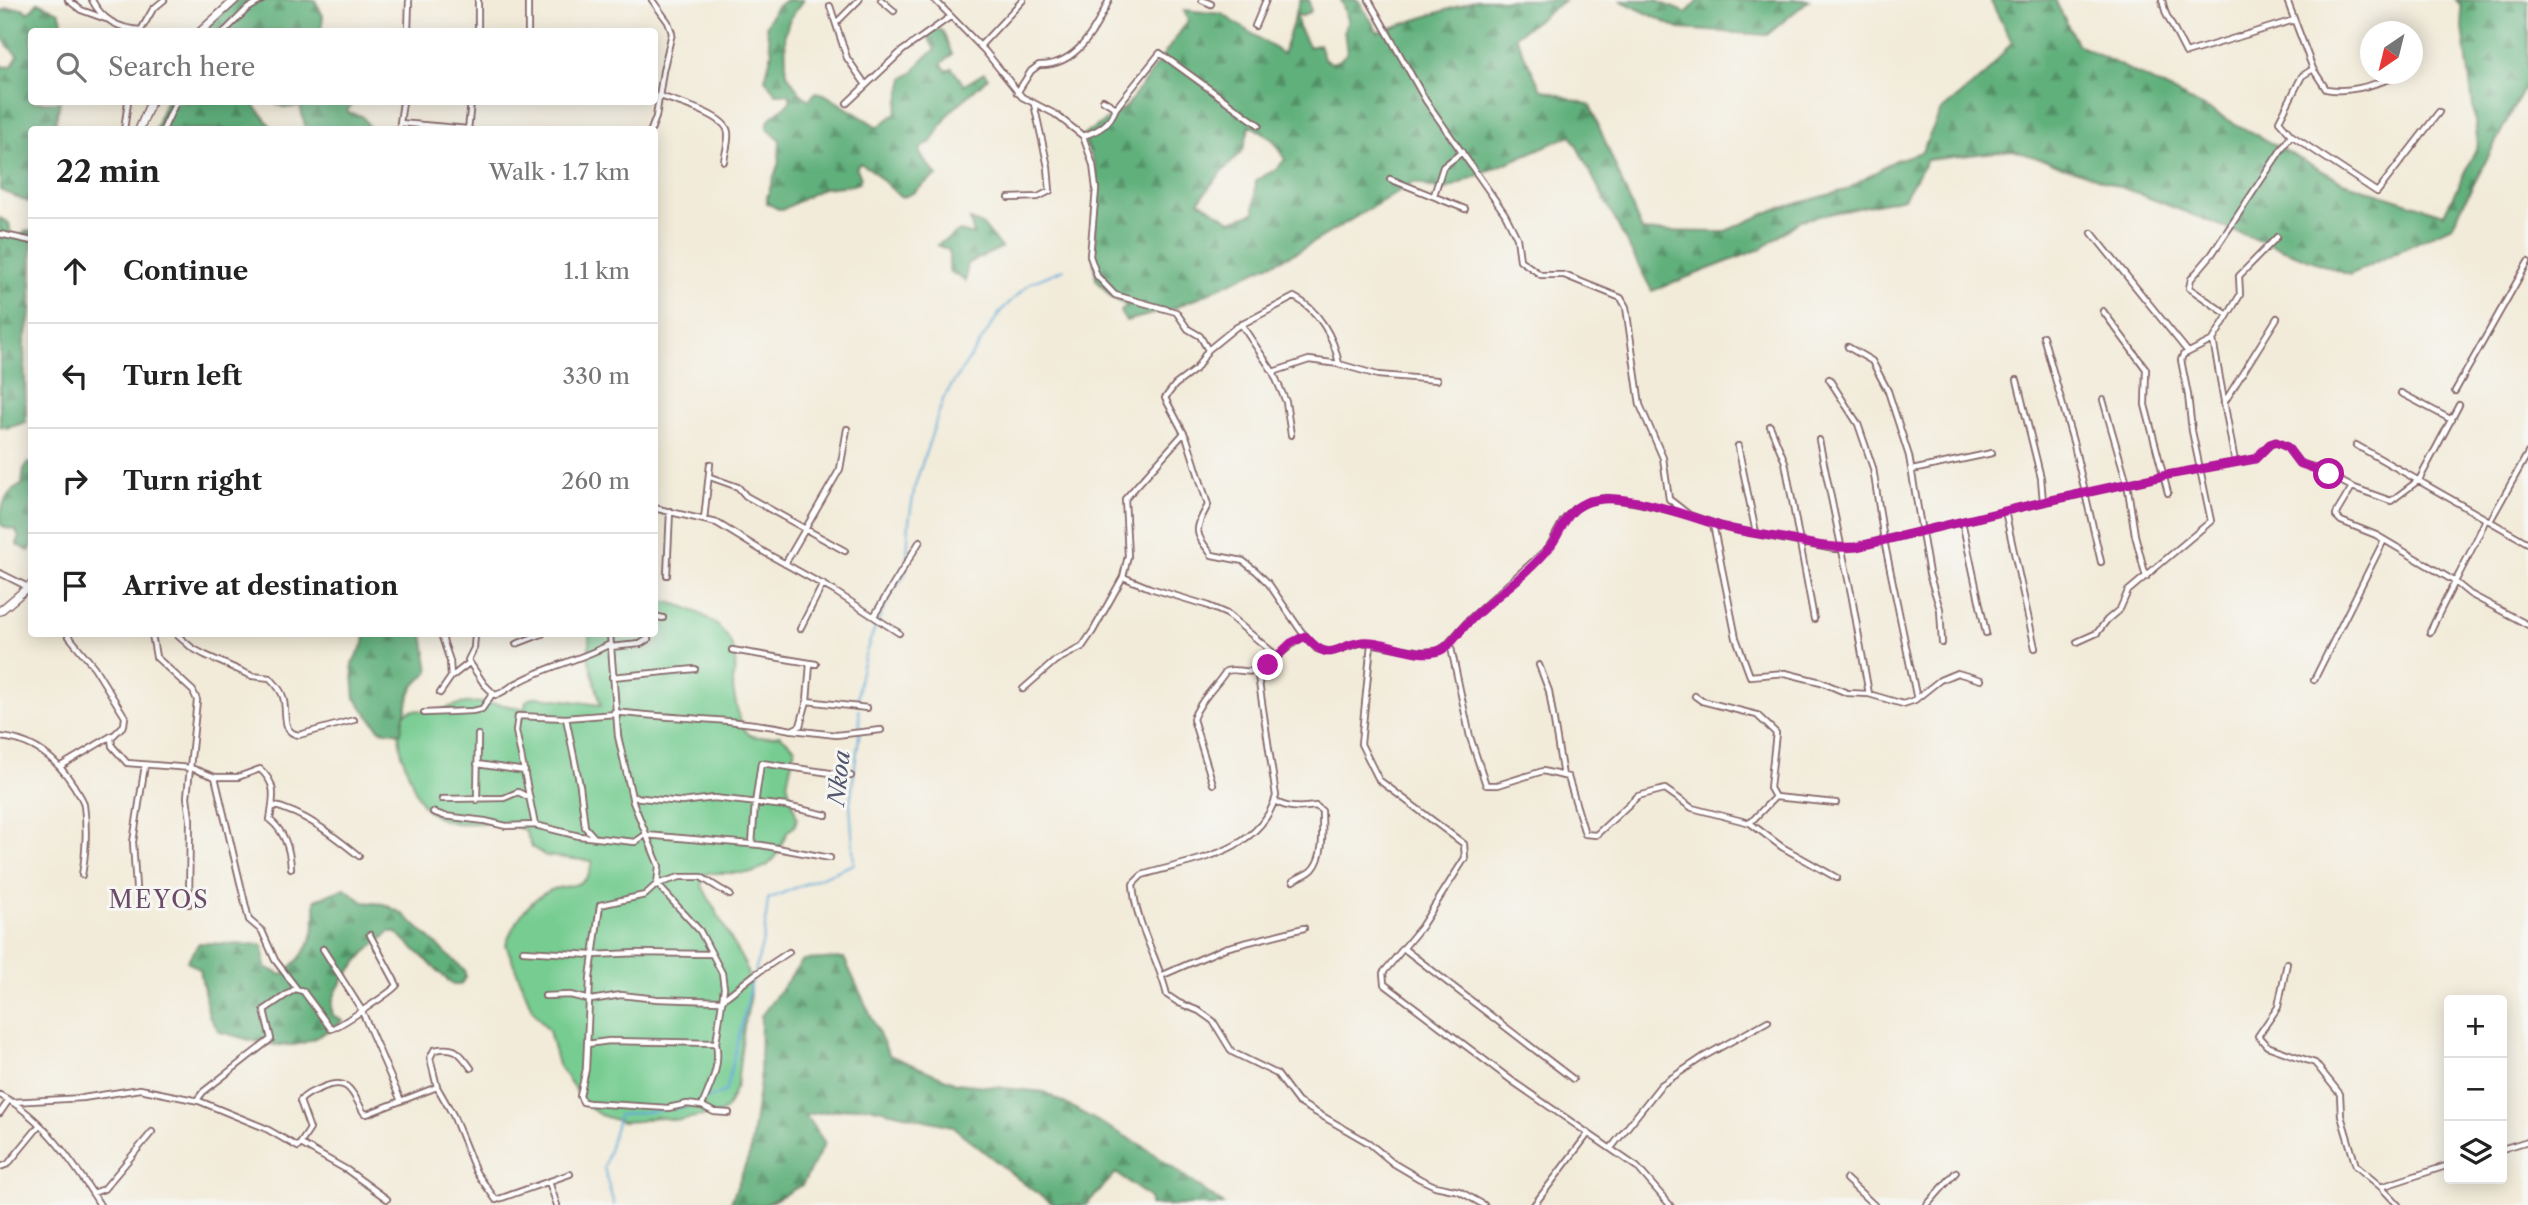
<!DOCTYPE html>
<html lang="en">
<head>
<meta charset="utf-8">
<style>
	:root { --surface:#fff; --page:#f2f2f2; --text:#222; --muted:#767676; --line:#e0e0e0 }
	body { margin:0; font-family:"Libre Caslon Text",serif; background:var(--page); color:var(--text) }
	.controls { position:absolute; right:21px; bottom:21px; display:grid; overflow:hidden; border-radius:7px; box-shadow:0 4px 18px #0003 }
	.controls button { width:63px; height:63px; display:grid; place-items:center; padding:0; border:0; border-bottom:2px solid var(--line); background:var(--surface); color:var(--text); font:35px sans-serif }
	.compass { position:absolute; left:2360px; top:21px; width:63px; height:63px; border-radius:50%; background:var(--surface); box-shadow:0 4px 18px #0003; rotate:215deg }
	.stop { position:absolute; width:21px; height:21px; margin:-16px; border:5px solid #b5179e; border-radius:50%; background:#fff }
	.stop.end { background:#b5179e; border-color:#fff; box-shadow:0 2px 7px #0008 }
	.list { margin:0; padding:0; list-style:none }
	h2 { display:flex; justify-content:space-between; align-items:center; height:91px; margin:0; padding:0 28px; font-size:30px }
	h2 small { font-size:23px; font-weight:400; color:var(--muted) }
	.list li { display:grid; grid-template-columns:46px 1fr auto; gap:21px; align-items:center; box-sizing:border-box; height:105px; padding:0 28px; border-top:2px solid var(--line) }
	.list b { display:block; font-size:26px; white-space:nowrap }
	.list em { font-size:23px; font-style:normal; color:var(--muted) }
	.icon { flex:none; width:38px; height:38px; fill:none; stroke:currentColor; stroke-width:2; stroke-linecap:round; stroke-linejoin:round }
	.map { position:relative; flex:none; width:2528px; height:1205px; overflow:hidden }
	.search { position:absolute; background:var(--surface); box-shadow:0 4px 18px #0003; left:28px; top:28px; width:630px; height:77px; display:flex; align-items:center; gap:18px; box-sizing:border-box; padding:0 24px; border-radius:7px; color:var(--muted); font-size:26px }
	.panel { position:absolute; background:var(--surface); box-shadow:0 4px 18px #0003; left:28px; top:126px; width:630px; height:511px; border-radius:7px }
	.map>svg:first-child { display:block }
	.green { fill:#76cc91; stroke:#60765e; stroke-width:2 }
	.forest { fill:url(#forest-firs); stroke:#556853; stroke-width:2; fill-rule:evenodd }
	.lines { fill:none; stroke-linecap:round; stroke-linejoin:round }
	.stream { stroke:#5da8d5; stroke-width:2 }
	.minor-casing { stroke:#856668; stroke-width:8 }
	.trunk-casing { stroke:#856668; stroke-width:10 }
	.minor { stroke:#fff; stroke-width:4.5 }
	.trunk { stroke:#fff; stroke-width:7 }
	.route { stroke:#b5179e; stroke-width:9 }
	.labels { text-anchor:middle; dominant-baseline:central; stroke-width:6; stroke-linejoin:round; paint-order:stroke }
	.water-label { font-size:23px; font-style:italic; fill:#52566f; stroke:#f6f6f2 }
	.quarter-label { font-size:24px; letter-spacing:2px; fill:#6b4b69; stroke:#f6f6f2 }
</style>
</head>
<body>
<div class="map">
<svg width="2528" height="1205" viewBox="0 0 2528 1205">
	<defs>
		<pattern id="forest-firs" width="22" height="20" patternUnits="userSpaceOnUse" patternTransform="scale(1.75)"><rect width="22" height="20" fill="#60b07b"/><path d="M5 1l3.5 6h-7zM16 11l3.5 6h-7z" fill="#518f65"/></pattern>
	</defs>
	<rect width="100%" height="100%" fill="#f6f6f2"/>
	<filter id="ink" filterUnits="userSpaceOnUse"><feTurbulence type="fractalNoise" baseFrequency=".0143" numOctaves="2"/><feDisplacementMap in="SourceGraphic" scale="14" xChannelSelector="R" yChannelSelector="G"/><feConvolveMatrix kernelMatrix="1 2 1 2 8 2 1 2 1" color-interpolation-filters="sRGB"/></filter>
	<filter id="wash" filterUnits="userSpaceOnUse"><feTurbulence type="fractalNoise" baseFrequency=".00686" numOctaves="4" result="noise"/><feDisplacementMap in="SourceGraphic" scale="28" xChannelSelector="R" yChannelSelector="G"/><feGaussianBlur stdDeviation="1.57" result="paint"/><feColorMatrix in="noise" values="0 0 0 0 0 0 0 0 0 0 0 0 0 0 0 0 0 1.4 0 .05"/><feComposite in="paint" operator="in"/></filter>
	<g filter="url(#wash)">
		<rect width="100%" height="100%" fill="#f2ebd9"/>
		<path class="green" d="M655,600C682,603 724,619 733,649C739,667 732,671 733,685C733,694 736,703 738,712C744,740 753,739 780,735L795,748L787,783L797,818L795,826L788,831L774,859L768,865L752,873H709L702,876V886L745,965L750,983V1001L744,1026L737,1085L727,1108L720,1113L678,1120L655,1117L639,1121L622,1122L600,1115L587,1106L558,1065L549,1031L532,1009L506,945C513,923 529,899 551,890C561,886 581,887 587,877C590,874 591,866 592,861L546,856L532,847L525,830C517,827 508,824 499,823C476,821 453,829 432,814C417,803 413,783 406,767C401,754 395,728 404,715C412,706 424,713 434,711C445,710 455,704 466,703C485,701 506,705 525,709L526,701L533,697H541L601,705L589,660V634H654Z"/>
		<path class="forest" d="M236,0H315L323,16L321,31L202,32Z
			M786,0H803L789,21L785,34L786,64L787,74L800,93L809,100L816,92L824,94L878,127L896,113L904,78L915,71L922,60L935,50L927,35L930,30H942L952,54L941,64L947,71L952,68L964,85L984,73L988,78L950,112L931,142L921,148L920,154L937,176C922,181 917,196 900,197L873,171L860,163L856,167L861,177L859,182L853,185L823,188L784,209H778L767,203V197L779,162L780,140L767,128C768,111 786,112 791,99L788,94H776L765,79L772,52L766,27L774,9Z
			M1300,0H1309L1311,11L1303,16L1296,15L1300,31L1310,47L1319,44L1324,59L1332,63L1340,60L1347,53L1344,30L1348,20L1341,0H1358L1378,32L1477,0H1565L1515,36L1541,89L1590,105L1642,231L1723,232L1774,210L1846,190L1896,160L1922,152L1940,112L1986,74L2012,42L1990,0H2055L2077,44L2208,109L2343,182L2444,214L2478,145L2460,4L2456,0H2528V80L2452,226L2349,275L2092,176L2013,150L1927,160L1904,198L1801,220L1763,248L1652,291L1571,135L1442,191L1414,182L1297,252L1175,308L1126,321L1121,314L1122,309L1128,306L1112,298L1096,279L1093,249L1096,240L1093,214L1098,207L1095,165L1082,136L1126,107L1188,21L1184,10L1222,14L1283,54ZM1250,125L1273,140L1285,159L1277,169L1256,180L1254,213L1231,221L1199,201L1214,181L1243,150Z
			M1620,0H1655L1686,13L1700,0H1809L1767,35L1679,29Z
			M38,2L59,12L62,20L58,31L32,32V102H60L54,129L32,130L31,203L0,190V65L5,67L12,66L18,56C1,41 0,35 0,12L7,8H23L28,13Z
			M165,102H256L255,106L273,129L155,130Z
			M273,102H355L347,110L349,113L362,116L371,129H306L300,106L285,108Z
			M0,218L9,223L11,235L20,238L25,231H32L31,310L24,343L26,422L8,428L0,426Z
			M970,220L983,225L1001,248L967,264L966,281L949,271V250L937,245L960,231L974,235Z
			M28,463L32,464V547L29,551L17,545L19,537L16,530L6,528L0,524C0,508 6,490 22,485L24,469Z
			M365,634H423L429,671C424,676 417,682 413,688C408,699 402,721 401,733L380,730L355,698L352,663L364,644Z
			M345,888L363,902L384,904L403,914L460,966L465,971V979L460,985H453L396,932H389C382,941 372,945 365,953C352,968 326,995 333,1015L343,1021C331,1029 318,1038 303,1043C278,1051 245,1038 220,1032L209,1016L200,970L187,961L199,943L263,945L265,967L282,975C310,952 317,936 315,900Z
			M844,958L889,1055L956,1083L1044,1092L1143,1146L1224,1205H1150V1198L1116,1173L1086,1205H1055L1031,1189L952,1126L865,1106L805,1115L825,1143L802,1185L765,1205H730L750,1153L760,1082L761,1016L803,960Z"/>
		<g class="lines">
			<path class="stream" d="M907,558L909,521L915,485L944,397L1001,311L1030,283L1064,269
				M858,704C856,669 875,625 891,595C896,584 906,579 906,567
				M755,972L764,936L768,899L854,864L850,803L860,729L859,710
				M707,1099L726,1091L753,977
				M673,1109L688,1106
				M614,1205L604,1168L619,1115L664,1110"/>
		</g>
	</g>
	<g filter="url(#ink)">
		<g class="lines">
			<g class="minor-casing">
				<path id="minor" d="M68,0L81,10L106,19
					M92,0C102,20 120,29 141,30
					M478,0V32
					M881,0L894,11
					M935,0L985,51L1022,97L1055,114L1083,136L1093,165L1096,189L1090,256L1097,276L1115,295L1176,312L1188,329L1200,336L1208,350L1196,369L1175,385L1165,398L1187,439L1208,505C1194,531 1194,532 1212,555L1243,561L1256,571L1269,584L1301,631L1317,649L1330,652L1363,642L1421,652L1438,651L1446,646L1471,618L1549,547L1563,521L1574,509L1587,502L1607,498L1640,503L1689,515L1727,528L1834,549L1855,547L2043,502L2167,475L2255,459L2270,444L2276,442L2287,447L2299,463L2313,467L2352,487L2391,501L2419,480L2459,405
					M1202,0L1211,4
					M1369,0L1426,101L1505,214L1517,238L1520,260L1541,275H1564L1621,298L1626,307L1640,405L1663,458L1669,499L1688,514
					M2162,0L2166,14L2186,53L2294,20
					M2287,0L2313,69L2302,76L2279,121L2291,135L2377,192L2439,112
					M830,6L847,58L866,85
					M837,22L859,0
					M1255,26L1266,0
					M141,30L153,9L164,0
					M224,32L247,9L262,0
					M408,32L409,0
					M528,32V0
					M980,46L1023,0
					M2313,69L2326,89C2354,94 2379,82 2405,74
					M1017,93L1031,71L1039,65C1076,66 1095,31 1109,0
					M660,96C676,102 727,115 728,133C729,142 725,153 724,161
					M847,103L902,51L950,17
					M1116,108L1160,53L1259,125
					M400,123L468,129
					M124,130L128,102
					M163,130L176,102
					M399,130L403,102
					M468,130L471,102
					M651,130L656,117L663,71L672,33L668,22L652,0
					M1083,136C1099,131 1110,124 1116,108L1103,100
					M1390,179L1465,209
					M1434,195L1443,167L1462,152
					M1009,198L1038,197L1050,191L1048,167L1034,104
					M2092,233L2188,352
					M0,234L32,241
					M2103,311L2146,369L2145,405L2168,493
					M2228,315L2189,288L2191,279L2212,254L2291,135
					M1241,324L1273,372L1286,402L1291,435
					M2043,336L2074,445L2101,562
					M1848,347L1872,361L1888,391L1909,456L1929,574L1940,609L1942,643
					M1208,350L1235,328L1294,297C1318,309 1334,337 1339,364
					M1273,372L1309,360L1339,364L1378,375L1437,380
					M1829,379L1858,424L1873,468L1884,540L1916,695
					M2017,380L2041,478L2043,502
					M2455,391L2528,262
					M2401,393L2452,420
					M2103,400L2127,483L2135,535L2146,577
					M2224,403L2277,318
					M1770,426L1785,462L1814,619
					M1819,440L1852,598L1869,694
					M2356,445L2528,543
					M1738,446L1756,533
					M2235,462L2213,340L2240,295L2239,276L2277,237
					M1912,470L1992,453
					M710,477L738,487L746,496L845,551
					M2352,487L2337,512L2336,516L2341,521L2376,535L2454,581L2470,594L2528,625
					M654,508L717,523L764,552L834,591L899,633
					M2005,511L2035,648
					M704,520L710,464
					M1962,521L1986,633
					M2490,521L2528,453
					M1713,524L1736,638L1750,676L1785,673L1821,682L1847,693L1869,694L1903,704L1915,700L1940,680L1957,673L1981,680
					M785,564L840,469L847,429
					M0,573L28,587
					M667,575L670,511
					M1123,577L1150,588L1206,605L1227,614L1277,656
					M654,616L663,618
					M874,616L920,541
					M800,629L823,584
					M2430,632C2448,593 2469,558 2486,519
					M67,634L94,667L125,717L124,725L111,738L112,746L127,763L191,768L215,777L249,920L262,931L275,960L297,989
					M152,634L156,657L193,691L197,700L187,797L190,819L189,904
					M176,634L192,648L205,655L252,676L270,678C275,684 281,689 283,697C288,711 280,733 299,735L354,720
					M441,634L450,661L451,677
					M475,634L474,648L468,660L484,684L495,695C504,693 510,686 519,682C547,666 581,660 610,644
					M610,634L618,736L633,802L659,866L657,884L700,931L722,973L724,988L716,1043C721,1067 710,1085 702,1106
					M2077,642L2097,633L2107,620L2120,609L2128,591L2211,521L2192,431L2188,395L2181,360L2183,355L2213,340
					M1450,643L1470,737L1486,785H1498L1543,771L1568,777L1585,834L1596,835L1638,796L1665,789L1692,808L1750,823L1782,847L1837,878
					M516,644L542,634
					M1371,644L1361,744L1379,780L1464,844L1465,858L1421,927L1383,973L1384,984L1515,1083L1637,1167L1670,1205
					M610,647L640,644L648,639
					M732,650L816,664
					M1539,665L1549,691L1563,776
					M1257,669L1276,796C1259,855 1190,860 1142,875L1133,884C1135,924 1158,957 1167,995L1179,1003L1199,1011L1213,1021L1232,1052L1277,1074L1298,1102L1369,1143L1393,1163L1420,1179L1435,1186L1459,1191L1484,1205
					M612,677L695,669
					M2314,680L2384,540
					M1023,689L1055,661L1082,647L1093,631L1123,577L1128,556L1125,499L1184,433
					M440,693L451,677L469,663
					M1695,696L1702,701L1757,715L1776,733L1770,788L1775,797L1836,803
					M807,701L867,708
					M614,712C675,719 732,718 792,730L800,726L807,701L810,664
					M424,713L472,711L482,709L493,693
					M615,714L566,718L518,716L516,731L535,825L579,836L635,842L645,835L761,845L830,858
					M566,718L580,786L585,827L594,837
					M793,730L836,735L881,730
					M0,737C33,740 57,759 74,786C77,792 83,798 84,805C87,828 86,852 82,875
					M477,764L525,771
					M61,766L113,735
					M215,777H238L260,769C278,785 273,798 270,820C285,832 290,849 291,868
					M1213,784L1193,719C1199,701 1216,687 1226,671C1236,668 1244,673 1253,671C1274,665 1286,645 1305,636
					M632,797L682,802L714,798L786,806L826,815
					M442,799L504,798L518,792L528,797
					M477,800L478,735
					M1275,801C1287,809 1302,808 1316,806L1322,811C1322,828 1325,855 1313,869C1309,874 1299,877 1293,881
					M272,805C305,813 333,835 359,856
					M433,812L444,816L485,821L506,826L535,825
					M1750,823L1775,797
					M752,844L755,804L761,763L851,776
					M136,888L133,842L145,765
					M1403,948L1573,1079
					M323,949L361,1009L401,1101
					M523,951L593,955L638,953L710,954
					M2287,963L2278,1007L2258,1036L2267,1046L2315,1063L2340,1094L2341,1116L2356,1166L2381,1187L2398,1205
					M1163,975L1225,948L1304,928
					M545,996L570,995L591,1000L621,995L657,999L721,1001L754,975L789,952
					M587,1044L609,1041L716,1043
					M471,1068C459,1051 455,1046 434,1050L430,1058L437,1087L453,1115L476,1172L496,1200L570,1174
					M0,1095C43,1117 75,1165 100,1205
					M197,1100L203,1092L271,1039L264,1010L295,989L303,991L331,1029C340,1026 392,992 397,985L370,935
					M12,1102L83,1098L140,1089L199,1101L265,1128L298,1147L310,1129L300,1101C306,1093 315,1091 324,1087C350,1077 352,1093 364,1113L367,1114L437,1087
					M0,1113L9,1100
					M729,1113L714,1112L702,1106L687,1104L668,1108L589,1103L583,1102L580,1096L586,1069L590,978L600,905L645,895L657,884L680,877H701L730,895
					M301,1144L347,1170L387,1199
					M1611,1148L1661,1085L1703,1057L1768,1021
					M2502,1149L2528,1141
					M0,1167L8,1164L40,1125
					M1846,1179L1874,1205
					M549,1182L557,1205
					M2381,1187L2449,1165
					M93,1193L104,1189L152,1132
					M1534,1205L1588,1134
					M1927,1205L1956,1172"/>
			</g>
			<g class="trunk-casing">
				<path id="trunk" d="M200,32L235,0
					M139,130L151,102
					M0,611L32,584"/>
			</g>
			<use href="#minor" class="minor"/>
			<use href="#trunk" class="trunk"/>
		</g>
	</g>
	<g class="lines" filter="url(#ink)">
		<path class="route" d="M1268,665L1291,643L1305,636C1331,665 1334,646 1362,642C1383,639 1418,660 1441,650C1450,646 1457,635 1463,628C1489,599 1525,578 1549,548C1562,532 1564,512 1585,503C1618,488 1690,517 1724,527C1741,532 1760,534 1777,537C1804,542 1828,549 1856,547L2043,502L2167,475L2255,459L2270,444L2276,442L2287,447L2299,463L2329,474"/>
	</g>
	<g class="labels">
		<g class="water-label">
			<text transform="translate(839 778) rotate(-84)">Nkoa</text>
		</g>
		<g class="quarter-label">
			<text x="159" y="899">MEYOS</text>
		</g>
	</g>
</svg>
<div class="controls">
<button>+</button>
<button>−</button>
<button><svg class="icon" aria-label="layers" viewBox="0 0 24 24"><path d="M12 4l9 5-9 5-9-5zM3 14l9 5 9-5"/></svg></button>
</div>
<svg class="compass" viewBox="-18 -18 36 36"><path d="M0-13l5 13h-10z" fill="#e53935"/><path d="M0 13l5-13h-10z" fill="#767676"/></svg>
<div class="stop" style="left:2329px;top:474px"></div>
<div class="stop end" style="left:1268px;top:665px"></div>
<div class="search"><svg class="icon" aria-label="search" viewBox="0 0 24 24"><circle cx="10" cy="10" r="6"/><path d="M15 15l6 6"/></svg>Search here</div>
<section class="panel">
<h2>22 min<small>Walk · 1.7 km</small></h2>
<ul class="list">
<li><svg class="icon" aria-label="ahead" viewBox="0 0 24 24"><path d="M12 20V5M6 11l6-6 6 6"/></svg><div><b>Continue</b></div><em>1.1 km</em></li>
<li><svg class="icon" aria-label="left" viewBox="0 0 24 24"><path d="M17 20v-9H6M10 6l-5 5 5 5"/></svg><div><b>Turn left</b></div><em>330 m</em></li>
<li><svg class="icon" aria-label="right" viewBox="0 0 24 24"><path d="M7 20v-9h11M14 6l5 5-5 5"/></svg><div><b>Turn right</b></div><em>260 m</em></li>
<li><svg class="icon" aria-label="arrive" viewBox="0 0 24 24"><path d="M6 21V4h12l-3 4 3 4H6"/></svg><div><b>Arrive at destination</b></div></li>
</ul>
</section>
</div>
</body>
</html>
